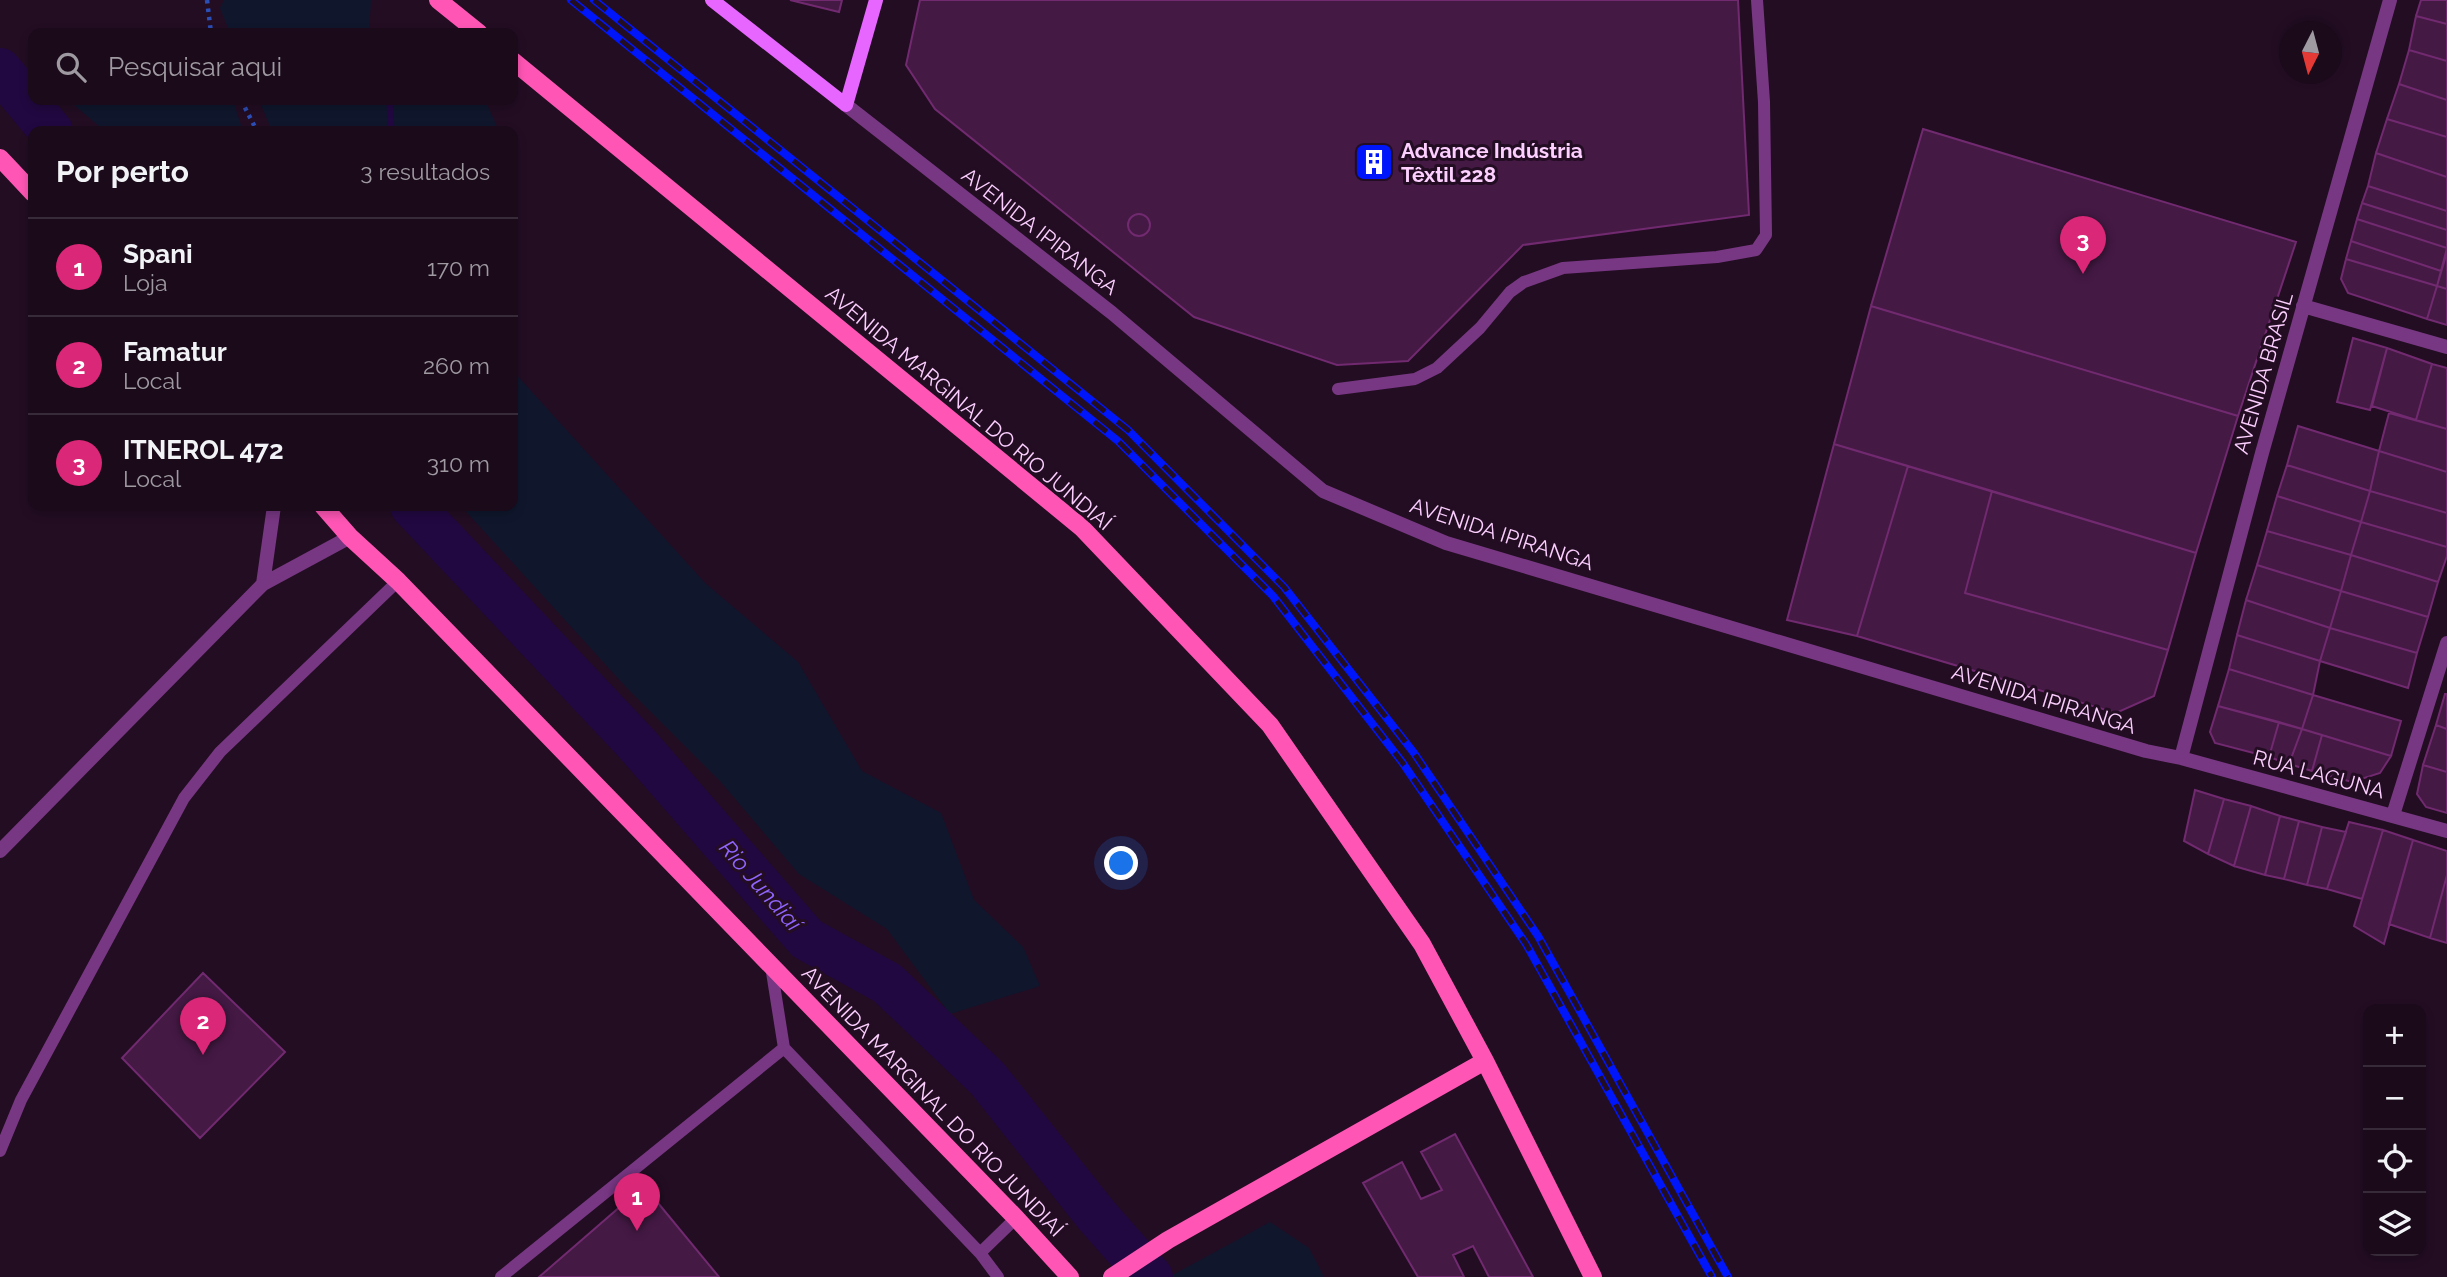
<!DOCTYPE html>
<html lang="pt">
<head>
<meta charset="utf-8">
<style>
	:root { --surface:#1a0a1a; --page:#231323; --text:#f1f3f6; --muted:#9f9aa2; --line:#382b39; --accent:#db2777 }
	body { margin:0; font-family:Raleway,sans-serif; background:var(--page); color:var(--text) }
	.controls { position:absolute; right:21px; bottom:21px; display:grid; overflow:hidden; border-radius:14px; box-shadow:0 4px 10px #0003 }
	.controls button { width:63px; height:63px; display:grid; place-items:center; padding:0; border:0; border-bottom:2px solid var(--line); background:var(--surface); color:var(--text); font:35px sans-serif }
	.compass { position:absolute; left:2279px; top:21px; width:63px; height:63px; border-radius:50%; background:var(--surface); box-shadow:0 4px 10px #0003; rotate:186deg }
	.you { position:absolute; left:1122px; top:864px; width:24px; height:24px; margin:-18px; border:5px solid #fff; border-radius:50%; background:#1a73e8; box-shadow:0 0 0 10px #1a73e833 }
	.badge { display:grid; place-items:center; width:46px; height:46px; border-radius:50%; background:var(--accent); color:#fff; font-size:23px; font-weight:700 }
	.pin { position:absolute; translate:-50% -58px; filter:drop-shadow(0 2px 4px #0008) }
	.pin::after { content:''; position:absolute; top:37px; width:24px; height:21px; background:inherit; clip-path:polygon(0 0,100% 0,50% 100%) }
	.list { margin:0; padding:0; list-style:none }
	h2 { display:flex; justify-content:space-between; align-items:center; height:91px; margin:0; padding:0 28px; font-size:30px }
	h2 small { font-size:23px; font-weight:400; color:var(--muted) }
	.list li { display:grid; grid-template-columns:46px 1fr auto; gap:21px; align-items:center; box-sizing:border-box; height:98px; padding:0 28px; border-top:2px solid var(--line) }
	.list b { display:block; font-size:26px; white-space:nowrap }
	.list p { margin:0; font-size:23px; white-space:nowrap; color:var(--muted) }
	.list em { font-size:23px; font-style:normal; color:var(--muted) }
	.icon { flex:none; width:38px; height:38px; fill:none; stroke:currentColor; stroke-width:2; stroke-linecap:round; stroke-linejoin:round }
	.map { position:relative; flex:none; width:2447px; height:1277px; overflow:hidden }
	.search { position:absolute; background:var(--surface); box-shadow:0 4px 10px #0003; left:28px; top:28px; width:490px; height:77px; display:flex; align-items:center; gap:18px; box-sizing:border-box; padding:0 24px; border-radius:14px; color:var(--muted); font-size:26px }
	.panel { position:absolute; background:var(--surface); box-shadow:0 4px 10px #0003; left:28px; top:126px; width:490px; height:385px; border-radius:14px }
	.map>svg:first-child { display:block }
	.green { fill:#10172d }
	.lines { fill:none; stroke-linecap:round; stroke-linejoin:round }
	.stream { stroke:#220841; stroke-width:7 }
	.river { stroke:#220841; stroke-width:44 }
	.building { fill:#441944; stroke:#712a70; stroke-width:2 }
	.path { stroke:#2b4eb7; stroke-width:4.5; stroke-dasharray:3.5 5; stroke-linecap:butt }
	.lane { stroke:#783783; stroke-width:12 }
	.street { stroke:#783783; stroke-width:14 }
	.secondary { stroke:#e666ff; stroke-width:14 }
	.primary { stroke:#ff56b5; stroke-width:18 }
	.rail-casing { stroke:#0016fa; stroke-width:8 }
	.rail { stroke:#230d23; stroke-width:5; stroke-dasharray:16; stroke-linecap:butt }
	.labels { text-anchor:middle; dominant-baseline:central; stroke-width:6; stroke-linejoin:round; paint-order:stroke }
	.poi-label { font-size:21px; font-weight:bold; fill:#fccfff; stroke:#230d23; text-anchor:start }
	.street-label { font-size:21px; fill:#fccfff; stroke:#230d23 }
	.water-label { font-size:23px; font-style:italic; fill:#9065ff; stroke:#230d23 }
</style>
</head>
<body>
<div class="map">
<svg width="2447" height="1277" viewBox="0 0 2447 1277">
	<rect width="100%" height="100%" fill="#230d23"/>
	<path class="green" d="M224,0H371L369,33H230L220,8Z
		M68,100H233L243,131H105Z
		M259,100H485L499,131H272Z
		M513,371L705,583L798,662L862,771L941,813L974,900L1023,947L1040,986L950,1014L887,929L799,874L720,781L626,687L461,506H513Z
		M1270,1222L1309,1248L1324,1277H1169Z"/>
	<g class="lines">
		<path class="stream" d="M390,100L391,131"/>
		<path class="river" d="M0,70L51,131
			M412,506L636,743L807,939L887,983L987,1078L1097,1216L1151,1277"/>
	</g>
	<path class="building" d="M790,0H842L839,12Z
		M920,0H1738L1749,215L1523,245L1408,361L1337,365L1194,317L935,109L906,65Z
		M2421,0H2447V24L2416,16Z
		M2416,16L2447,24V61L2409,50Z
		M2409,50L2447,61V100L2399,84Z
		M2399,84L2447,100V137L2387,119Z
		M2387,119L2447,137V177L2376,153Z
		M1923,129L2296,242L2238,416L1871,306Z
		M2376,153L2447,177V211L2368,186Z
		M2368,186L2447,211V230L2362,203Z
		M2362,203L2447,230V248L2357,219Z
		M1128 225a11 11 0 1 1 22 0a11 11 0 1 1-22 0Z
		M2357,219L2447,248L2441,271L2351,241Z
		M2351,241L2441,271L2437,286L2346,259Z
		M2447,252V289L2437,286Z
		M2346,259L2437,286L2427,319L2348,293L2341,279Z
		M2437,286L2447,289V325L2427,319Z
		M1871,306L2238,416L2196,553L1834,444Z
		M2353,338L2387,348L2370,410L2337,402Z
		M2387,348L2432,364L2416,420L2372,406Z
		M2432,364L2447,368V429L2416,420Z
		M2389,413L2447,429V472L2379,451Z
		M2298,426L2379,451L2370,491L2287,465Z
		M1834,444L1908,466L1857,636L1787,620Z
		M2379,451L2447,472V513L2370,491Z
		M2287,465L2370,491L2361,522L2277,496Z
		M1908,466L1992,491L1965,593L2168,650L2154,696L2116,713L1857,636Z
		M1992,491L2196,553L2168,650L1965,593Z
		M2370,491L2447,513V547L2361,522Z
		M2277,496L2361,522L2351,555L2267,531Z
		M2361,522L2447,547V556L2438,582L2351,555Z
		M2267,531L2351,555L2341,591L2257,565Z
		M2351,555L2438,582L2428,617L2341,591Z
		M2257,565L2341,591L2330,628L2246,600Z
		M2341,591L2428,617L2417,653L2330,628Z
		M2246,600L2330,628L2320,661L2237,635Z
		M2330,628L2417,653L2408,688L2320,661Z
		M2237,635L2320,661L2313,695L2229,669Z
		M2229,669L2313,695L2302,729L2218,706Z
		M2445,694H2447V729L2436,725Z
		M2313,695L2401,721L2391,756L2302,729Z
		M2218,706L2279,722L2269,757L2215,743L2210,732Z
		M2279,722L2302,729L2289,764L2269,757Z
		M2436,725L2447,729V772L2423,765Z
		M2302,729L2322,735L2312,771L2289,764Z
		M2322,735L2391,756L2380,773L2352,782L2312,771Z
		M2423,765L2447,772V813L2426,807L2417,794Z
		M2195,790L2224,799L2208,854L2184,841Z
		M2224,799L2251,806L2234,866L2208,854Z
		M2251,806L2280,816L2265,875L2234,866Z
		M2280,816L2299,821L2284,879L2265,875Z
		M2299,821L2322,827L2307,885L2284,879Z
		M2349,822L2383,830L2362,899L2327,889Z
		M2322,827L2346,832L2327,889L2307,885Z
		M2383,830L2413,840L2384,944L2354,926Z
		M2413,840L2447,851V875L2430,938L2389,924Z
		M2447,875V943L2430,938Z
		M203,973L285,1052L200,1138L122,1058Z
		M1455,1134L1533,1277H1489L1473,1246L1453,1255L1464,1277H1418L1363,1183L1402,1162L1421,1199L1442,1190L1421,1152Z
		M644,1186L719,1277H539Z"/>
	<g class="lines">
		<path class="path" d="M207,0L211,33
			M241,100L257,131"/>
		<path class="lane" d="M1338,389L1415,379L1437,368L1480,328L1510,292L1524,282L1563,268L1717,257L1756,250L1766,235L1764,102L1757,0
			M784,1048L980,1253L998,1277
			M0,1151L21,1100L184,798L220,752L398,581
			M980,1253L1016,1218
			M501,1277L784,1048L771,966"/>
		<path class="street" d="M846,105L1112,313L1323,491L1446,543L2146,751L2181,758L2447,831
			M2303,306L2447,347
			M263,584L274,506
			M2181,758L2262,453L2390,0
			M2393,815L2447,643
			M0,851L263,584L350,537"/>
		<path class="secondary" d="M712,0L846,105L876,0"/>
		<path class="primary" d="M438,0L479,33
			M513,61L1082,528L1270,725L1422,944L1485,1061L1593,1277
			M0,158L33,193
			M323,506L350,537L398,581L1016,1218L1070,1277
			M1112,1277L1168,1240L1485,1061"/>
		<g class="rail-casing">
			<path id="rail" d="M571,0L1118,441L1273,596L1402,762L1526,944L1712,1277
				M594,0L1128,430L1284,587L1414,753L1538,936L1728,1277"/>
		</g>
		<use href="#rail" class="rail"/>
	</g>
	<defs>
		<g id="building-square" transform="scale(2.0125)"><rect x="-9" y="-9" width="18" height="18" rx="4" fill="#0016fa" stroke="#230d23"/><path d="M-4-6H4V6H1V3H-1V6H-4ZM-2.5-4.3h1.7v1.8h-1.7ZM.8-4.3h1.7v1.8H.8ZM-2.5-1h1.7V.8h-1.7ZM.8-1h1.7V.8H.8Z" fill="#fff"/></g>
	</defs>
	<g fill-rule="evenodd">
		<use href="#building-square" x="1374" y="162"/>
	</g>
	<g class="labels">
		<g class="poi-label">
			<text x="1401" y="150">Advance Indústria<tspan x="1401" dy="24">Têxtil 228</tspan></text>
		</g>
		<g class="street-label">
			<text transform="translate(1040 231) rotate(38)">AVENIDA IPIRANGA</text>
			<text transform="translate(2263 373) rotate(-74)">AVENIDA BRASIL</text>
			<text transform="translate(969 408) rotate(40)">AVENIDA MARGINAL DO RIO JUNDIAÍ</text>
			<text transform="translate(1502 534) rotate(18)">AVENIDA IPIRANGA</text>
			<text transform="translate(2044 699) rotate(17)">AVENIDA IPIRANGA</text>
			<text transform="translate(2319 774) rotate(15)">RUA LAGUNA</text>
			<text transform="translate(933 1101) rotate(46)">AVENIDA MARGINAL DO RIO JUNDIAÍ</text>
		</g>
		<g class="water-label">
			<text transform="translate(761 885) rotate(49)">Rio Jundiaí</text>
		</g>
	</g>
</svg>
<div class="controls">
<button>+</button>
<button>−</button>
<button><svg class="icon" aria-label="locate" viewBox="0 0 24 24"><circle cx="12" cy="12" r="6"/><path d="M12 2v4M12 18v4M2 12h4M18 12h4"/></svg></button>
<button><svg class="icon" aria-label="layers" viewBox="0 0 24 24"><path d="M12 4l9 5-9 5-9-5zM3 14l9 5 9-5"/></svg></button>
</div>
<svg class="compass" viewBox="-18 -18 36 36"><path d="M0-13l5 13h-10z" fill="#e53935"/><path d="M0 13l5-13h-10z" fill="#9f9aa2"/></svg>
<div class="you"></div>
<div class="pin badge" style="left:637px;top:1231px">1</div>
<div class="pin badge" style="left:203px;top:1055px">2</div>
<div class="pin badge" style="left:2083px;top:274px">3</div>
<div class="search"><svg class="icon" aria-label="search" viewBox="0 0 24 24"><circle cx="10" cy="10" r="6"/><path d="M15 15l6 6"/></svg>Pesquisar aqui</div>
<section class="panel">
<h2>Por perto<small>3 resultados</small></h2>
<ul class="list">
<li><span class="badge">1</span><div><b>Spani</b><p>Loja</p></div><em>170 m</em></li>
<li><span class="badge">2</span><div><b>Famatur</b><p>Local</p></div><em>260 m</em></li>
<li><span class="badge">3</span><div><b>ITNEROL 472</b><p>Local</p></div><em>310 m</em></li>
</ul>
</section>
</div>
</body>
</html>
